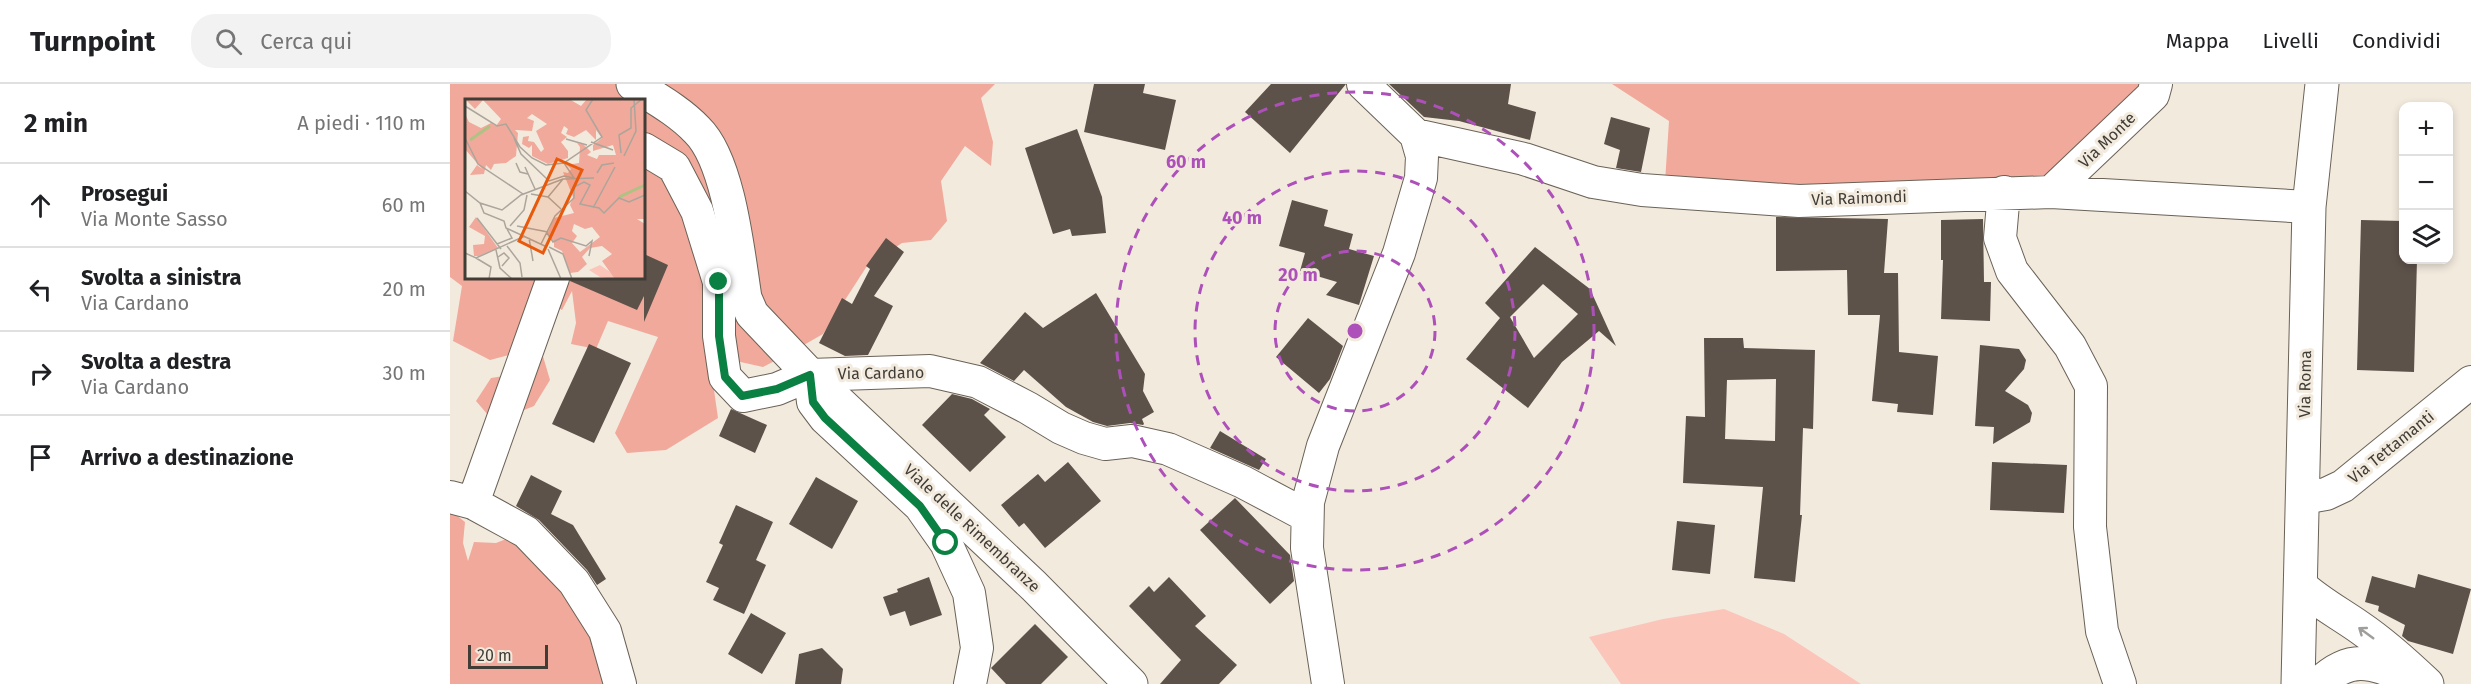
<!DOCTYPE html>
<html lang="it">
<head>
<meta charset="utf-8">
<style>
	:root { --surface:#fff; --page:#f2f2f2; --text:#202124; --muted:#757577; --line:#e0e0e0 }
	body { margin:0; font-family:"Fira Sans",sans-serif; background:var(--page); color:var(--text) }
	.controls { position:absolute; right:18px; top:18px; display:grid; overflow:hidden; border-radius:12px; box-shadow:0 3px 9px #0003 }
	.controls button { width:54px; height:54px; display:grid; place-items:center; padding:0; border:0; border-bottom:2px solid var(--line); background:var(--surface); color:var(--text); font:30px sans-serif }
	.scale { position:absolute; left:18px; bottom:15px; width:80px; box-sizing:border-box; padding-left:6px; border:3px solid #403d37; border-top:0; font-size:16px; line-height:21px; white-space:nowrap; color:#403d37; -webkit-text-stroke:4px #f3eade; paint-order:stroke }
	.stop { position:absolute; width:18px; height:18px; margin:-14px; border:4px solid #0b8043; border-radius:50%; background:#fff }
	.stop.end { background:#0b8043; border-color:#fff; box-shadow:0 2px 6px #0008 }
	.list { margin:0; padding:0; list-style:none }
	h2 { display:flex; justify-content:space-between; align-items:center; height:78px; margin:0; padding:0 24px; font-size:26px }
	h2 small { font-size:20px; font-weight:400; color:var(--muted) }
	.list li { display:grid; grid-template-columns:39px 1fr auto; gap:18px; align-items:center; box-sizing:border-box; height:84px; padding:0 24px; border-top:2px solid var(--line) }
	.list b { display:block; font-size:22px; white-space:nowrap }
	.list p { margin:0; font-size:20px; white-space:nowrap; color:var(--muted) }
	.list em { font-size:20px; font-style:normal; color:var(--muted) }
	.icon { flex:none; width:33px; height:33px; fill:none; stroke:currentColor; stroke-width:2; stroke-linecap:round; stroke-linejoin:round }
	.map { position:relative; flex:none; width:2021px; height:600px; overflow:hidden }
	header { display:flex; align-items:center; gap:36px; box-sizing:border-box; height:84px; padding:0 30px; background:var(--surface); border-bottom:2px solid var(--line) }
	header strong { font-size:28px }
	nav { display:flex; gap:33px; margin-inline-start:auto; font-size:21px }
	.search { width:420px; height:54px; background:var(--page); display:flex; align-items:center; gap:15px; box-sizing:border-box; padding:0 21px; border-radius:24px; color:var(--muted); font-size:22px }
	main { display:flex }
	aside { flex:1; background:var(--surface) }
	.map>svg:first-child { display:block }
	.green { fill:#fbc5ba }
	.forest { fill:#f1a99b; fill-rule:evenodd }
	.building { fill:#5d524a; fill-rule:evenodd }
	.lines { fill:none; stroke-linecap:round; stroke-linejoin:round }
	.street-casing { stroke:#6a6257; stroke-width:34 }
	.secondary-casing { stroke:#6a6257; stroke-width:35 }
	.street { stroke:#fff; stroke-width:32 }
	.secondary { stroke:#fff; stroke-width:33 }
	.oneway { stroke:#a09e9b }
	.route { stroke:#0b8043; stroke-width:8 }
	.ring { fill:none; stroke:#ad50ba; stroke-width:3; stroke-dasharray:10 8 }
	.labels { text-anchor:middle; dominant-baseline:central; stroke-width:6; stroke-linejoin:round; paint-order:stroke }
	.street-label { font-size:16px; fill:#403d37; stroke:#f3eade }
	.inset-river { fill:none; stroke:#adc283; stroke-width:3 }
	.inset-road { fill:none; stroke:#aba59b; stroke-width:1.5 }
	.view { fill:#e8590c; fill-opacity:0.15; stroke:#e8590c; stroke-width:3 }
	.inset-edge { fill:none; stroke:#403d37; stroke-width:3 }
	.centre { fill:#ad50ba; stroke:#f3eade; stroke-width:3 }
	.ring-label { font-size:18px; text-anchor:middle; font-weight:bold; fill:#ad50ba; stroke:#f3eade; stroke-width:6; stroke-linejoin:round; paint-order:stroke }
</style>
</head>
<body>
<header>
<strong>Turnpoint</strong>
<div class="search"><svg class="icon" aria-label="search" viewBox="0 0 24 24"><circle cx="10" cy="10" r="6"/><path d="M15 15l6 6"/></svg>Cerca qui</div>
<nav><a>Mappa</a><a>Livelli</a><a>Condividi</a></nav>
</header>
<main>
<aside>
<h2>2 min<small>A piedi · 110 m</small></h2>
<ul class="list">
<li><svg class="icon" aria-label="ahead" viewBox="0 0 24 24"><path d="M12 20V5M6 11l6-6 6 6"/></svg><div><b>Prosegui</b><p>Via Monte Sasso</p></div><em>60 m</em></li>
<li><svg class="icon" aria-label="left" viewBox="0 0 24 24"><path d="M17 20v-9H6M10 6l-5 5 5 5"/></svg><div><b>Svolta a sinistra</b><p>Via Cardano</p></div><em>20 m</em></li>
<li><svg class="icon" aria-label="right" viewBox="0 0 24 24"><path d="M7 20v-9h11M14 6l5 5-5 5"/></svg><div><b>Svolta a destra</b><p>Via Cardano</p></div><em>30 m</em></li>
<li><svg class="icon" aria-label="arrive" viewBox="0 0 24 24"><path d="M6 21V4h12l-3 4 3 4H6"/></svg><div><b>Arrivo a destinazione</b></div></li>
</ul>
</aside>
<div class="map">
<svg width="2021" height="600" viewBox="0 0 2021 600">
	<rect width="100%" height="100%" fill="#f3eade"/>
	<path class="green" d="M1274,525L1334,550L1411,600H1171L1139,553L1213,535Z"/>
	<path class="forest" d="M0,0H545L531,14L543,58L541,82L515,62L491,97L497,137L481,156L452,159L417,182L373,250L338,270L313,283L259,271L268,334L216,366L177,369L165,349L208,253L158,237L146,265L121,260L126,239L122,207L112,226L90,213L77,218L100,296L84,322L44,338L26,317L41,294L60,291L59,271L40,276L3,257L12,202L0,193ZM16,16H194V194H16Z
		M1162,0H1693L1600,92L1413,115L1215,98L1219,37Z
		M0,426L15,438L13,459L18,477L24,458L46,459L66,451L121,500L174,600H0Z"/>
	<path class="building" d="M644,0H695L693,9L726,16L715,66L634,48Z
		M821,0H896L840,69L795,28Z
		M939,0H1061L1058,20L1086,28L1080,56L1009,37L974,33Z
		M1161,33L1200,44L1191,88L1166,84L1170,66L1154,60Z
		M627,45L652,113L656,149L622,152L620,145L603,150L575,64Z
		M842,116L878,126L874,142L903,150L899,165L924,172L909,221L876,211L887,198L850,187L855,169L829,162Z
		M1326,133L1438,135L1434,189H1448L1449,268L1488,272L1483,331L1447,328L1448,320L1422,317L1430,231H1398L1397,186L1326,187Z
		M1533,135L1534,198H1541L1540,237L1491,235L1493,176H1491V136Z
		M1911,136L1953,137V176H1967L1964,288L1907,286Z
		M436,154L454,168L424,212L443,222L418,271L395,272L369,259L392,214L402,220L420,185L416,182Z
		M1085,163L1140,205L1166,262L1149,247L1112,278L1078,324L1016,275L1050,234L1035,219ZM1093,200L1128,230L1084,274L1060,233Z
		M194,170L218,181L194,238V212L187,226L120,197L121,194H194Z
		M646,209L695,290L693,307L704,328L692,335L694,340L693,341L680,339L657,342L643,338L616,323L574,286L564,297L530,279L575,228L593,244Z
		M858,234L893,262L880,295L869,309L826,273Z
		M1254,254H1293L1294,264L1365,266L1363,345L1353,344L1350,431H1352L1345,498L1304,494L1313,403L1233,399L1236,332L1255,333ZM1326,295L1325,357L1275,355L1277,296Z
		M139,260L181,279L144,359L102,340Z
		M1530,261L1569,265L1576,276L1574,285L1555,307L1578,321L1582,329L1580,338L1543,360L1544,343L1525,342Z
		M502,310L522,315L540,325L534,331L556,353L520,388L472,341Z
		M281,325L317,341L305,369L269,352Z
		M770,347L816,375L809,386L760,364Z
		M618,378L651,417L595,464L574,439L569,443L551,421L588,390L595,398Z
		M1542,378L1617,381L1614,429L1540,426Z
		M81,391L112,407L101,430L123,441L156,495L147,501L137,486L89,436L66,422Z
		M366,393L408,417L382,465L339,440Z
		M785,414L840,471L844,497L820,520L750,446Z
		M286,421L323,438L306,476L316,481L294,530L263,516L269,504L256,498L273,461L269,459Z
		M1227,437L1265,441L1260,490L1222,486Z
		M1968,490L2021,505L2003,570L1958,557L1952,552L1955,541L1928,527L1929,522L1915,518L1922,492L1965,504Z
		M479,493L492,531L460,542L455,527L440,532L433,513L448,508L447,505Z
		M719,493L756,532L745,542L787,581L769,600H710L731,576L679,522L699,502L704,508Z
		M301,529L336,549L312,590L278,570Z
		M585,540L618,573L591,600H556L541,584Z
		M372,564L393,585L391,600H345L349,570Z"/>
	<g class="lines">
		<g class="street-casing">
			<path id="street" d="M966,51L1074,75L1143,98L1192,106L1349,117L1601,108L1859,123
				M194,65L224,83L247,127L269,198V252L275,293L293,312L327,305L360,291L480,287L528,298L578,324L611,344L634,354L655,360L682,357L718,365L793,398L857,432
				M1554,108L1550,154L1562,187L1620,262L1641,302L1640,443L1652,547L1670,600
				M1601,108L1703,11L1706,0
				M360,291L363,318L375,334L470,422L496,459L519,509L527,564L520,600
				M0,413L23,419L103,194
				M1853,414L1876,410L1893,402L2021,298
				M23,419L76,448L124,498L155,547L170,600
				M878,600L857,464L858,418L873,362L949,169L971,94L972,72L966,51L913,0"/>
		</g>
		<g class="secondary-casing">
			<path id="secondary" d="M183,0C205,14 229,27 247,46C279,77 288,169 295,214L302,230L360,291L584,502L681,600
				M1852,503C1870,519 1889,529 1909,543C1934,560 1955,579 1977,600
				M1848,600L1859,123L1872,0
				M1869,600C1902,568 1923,579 1962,595"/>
		</g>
		<use href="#street" class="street"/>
		<use href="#secondary" class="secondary"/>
	</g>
	<defs><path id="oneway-shaft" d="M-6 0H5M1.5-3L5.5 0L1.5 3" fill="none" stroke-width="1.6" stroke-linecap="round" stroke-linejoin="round" transform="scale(1.5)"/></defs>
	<use class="oneway" href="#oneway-shaft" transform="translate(1916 549) rotate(-144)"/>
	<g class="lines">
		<path class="route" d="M269,198V252L275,293L292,312L327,305L360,291L363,318L375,334L470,422L496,459"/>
	</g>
	<g class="ring">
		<circle cx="905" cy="247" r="80"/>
		<circle cx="905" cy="247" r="160"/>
		<circle cx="905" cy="247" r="239"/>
	</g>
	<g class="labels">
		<g class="street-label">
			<text transform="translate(1657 56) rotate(-44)">Via Monte</text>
			<text transform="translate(1409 114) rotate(-2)">Via Raimondi</text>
			<text transform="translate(431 289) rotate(-1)">Via Cardano</text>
			<text transform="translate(1855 300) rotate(-89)">Via Roma</text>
			<text transform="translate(1941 363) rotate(-39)">Via Tettamanti</text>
			<text transform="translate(522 444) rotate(43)">Viale delle Rimembranze</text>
		</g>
	</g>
	<g transform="translate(15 15)">
		<rect width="180" height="180" fill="#f3eade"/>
		<path d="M135,166L148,175L150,180L135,178L124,171Z" fill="#fbc5ba"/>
		<path d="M0,0H104L116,7L122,0H180V120H172L180,125V180H150L137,162L147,155L137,147L125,149L117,158L122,165L113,173L105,174L97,152L89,148V143L82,135L89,119L109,114L105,106L108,98L98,73L103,74L106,70L102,66L114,64L115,48L112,44L118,45L126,53L122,56L132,60L134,56H151L148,46L128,52V46L137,39L131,31V41L121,31L109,38L101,35L103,30L99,27L96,34L102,38L96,43L103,52V59L83,65L67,57V46L64,49L57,45L58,38L64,37L63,42L69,43L76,53L79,50L71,32L82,25L67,15L62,19L69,22L67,32L50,31L53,34L51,57L41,64L29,65L26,71L21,66L19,75L5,76L12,66L17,70L0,50V15L4,23L16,29L26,24L31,27L36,20L18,1L10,10ZM109,125L120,130L127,128L135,138L115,153L107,144L112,137L107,132ZM11,118L33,149L14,157H9L8,146L19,145L20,137L4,128Z" fill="#f1a99b" fill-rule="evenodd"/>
		<path class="inset-river" d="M5,41L25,27M154,98L180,86"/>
		<path class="inset-road" d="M0,7L32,27L41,25L55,48L67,59L81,66L99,64M0,39L13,65L58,95M49,39L56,55L84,82L99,77L109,79L99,64L137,38L121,11L128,0M101,40L122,46M126,43L148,51M156,54L154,36L166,29V9L177,0M159,57L171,32L169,0M51,64L55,73L63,75M60,68L70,90M132,74L137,66L149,64M0,92L15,104L37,111L56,96L98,80L129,79M66,95L83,98L96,110M83,98L98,80M15,104L19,114L39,122L41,129L82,148M128,109L150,68M12,119L36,150M45,127L59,111L62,96M52,127L83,133M82,134L88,143L96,139L121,147L127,142L124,157M64,139L68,162M32,145L47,139L42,130M76,145L90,117L109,99V88L119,83L125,86L115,105L134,109L139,114L154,99L164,103L180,96M42,147L55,164L57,178M84,148L98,155L107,180M83,150L96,180M31,151L35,169L47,180M0,154L11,159L60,137M33,158L39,154L44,159L37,167M11,159L26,168L24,180"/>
		<path class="view" d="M92,60L117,71L78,154L54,142Z"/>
		<rect width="180" height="180" class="inset-edge"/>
	</g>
	<circle cx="905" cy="247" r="9" class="centre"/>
	<g class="ring-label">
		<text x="736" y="84">60 m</text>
		<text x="792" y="140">40 m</text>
		<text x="848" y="197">20 m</text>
	</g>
</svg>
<div class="controls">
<button>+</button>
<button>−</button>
<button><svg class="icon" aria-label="layers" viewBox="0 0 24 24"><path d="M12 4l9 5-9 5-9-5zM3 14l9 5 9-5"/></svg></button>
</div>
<div class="scale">20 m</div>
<div class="stop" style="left:496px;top:459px"></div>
<div class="stop end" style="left:269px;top:198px"></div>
</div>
</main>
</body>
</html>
